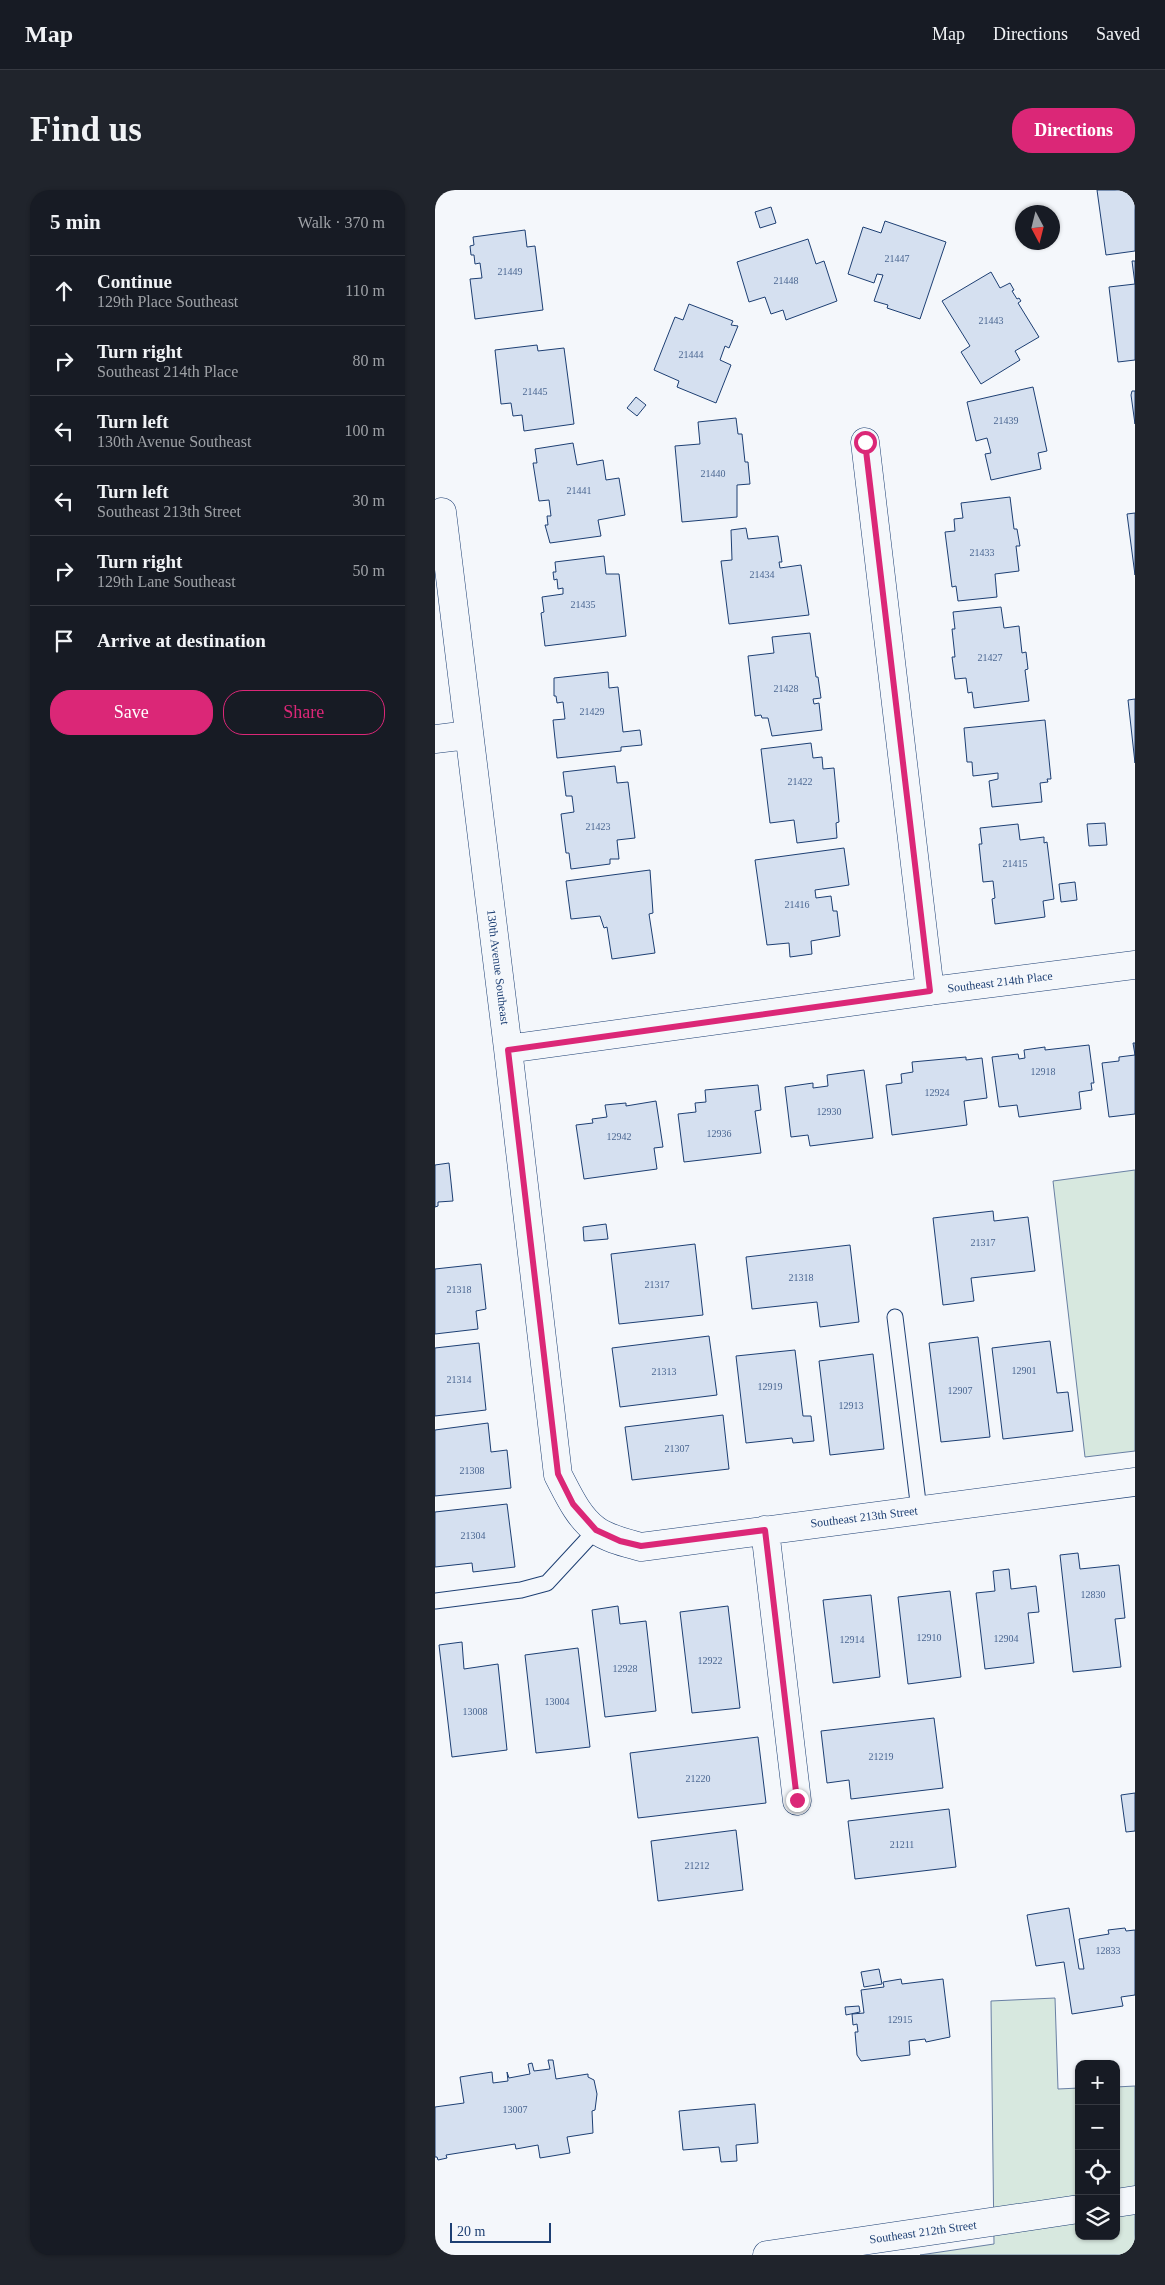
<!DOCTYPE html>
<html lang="en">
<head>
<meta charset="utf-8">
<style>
	:root { --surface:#171b24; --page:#20242c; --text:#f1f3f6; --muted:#9ea1a6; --line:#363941; --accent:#db2777 }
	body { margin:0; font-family:"Times New Roman",serif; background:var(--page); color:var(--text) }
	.controls { position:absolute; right:15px; bottom:15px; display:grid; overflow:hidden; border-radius:10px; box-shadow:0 1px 4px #0004 }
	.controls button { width:45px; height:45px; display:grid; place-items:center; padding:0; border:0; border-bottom:1px solid var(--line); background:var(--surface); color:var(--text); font:25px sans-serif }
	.compass { position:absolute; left:580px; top:15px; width:45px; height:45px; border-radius:50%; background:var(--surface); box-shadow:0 1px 4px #0004; rotate:173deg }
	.scale { position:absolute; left:15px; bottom:12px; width:101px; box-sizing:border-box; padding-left:5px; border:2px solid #1d3f73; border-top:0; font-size:14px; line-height:18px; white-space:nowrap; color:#1d3f73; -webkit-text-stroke:4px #f4f7fb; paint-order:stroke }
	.stop { position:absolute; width:15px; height:15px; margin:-11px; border:4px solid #db2777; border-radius:50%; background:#fff }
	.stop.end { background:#db2777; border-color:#fff; box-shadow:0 1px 5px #0008 }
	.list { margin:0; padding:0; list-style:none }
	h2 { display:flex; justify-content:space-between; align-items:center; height:65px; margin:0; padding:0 20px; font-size:21px }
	h2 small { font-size:16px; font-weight:400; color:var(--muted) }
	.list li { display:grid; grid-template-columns:32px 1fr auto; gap:15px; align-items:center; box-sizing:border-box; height:70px; padding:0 20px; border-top:1px solid var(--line) }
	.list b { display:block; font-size:19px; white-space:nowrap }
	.list p { margin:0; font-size:16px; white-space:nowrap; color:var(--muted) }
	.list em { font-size:16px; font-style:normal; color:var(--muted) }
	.actions { display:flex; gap:10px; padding:15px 20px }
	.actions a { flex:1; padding:11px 0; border:1px solid var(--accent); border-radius:20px; text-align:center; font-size:18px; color:var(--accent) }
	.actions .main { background:var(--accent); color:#fff }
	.icon { flex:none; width:28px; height:28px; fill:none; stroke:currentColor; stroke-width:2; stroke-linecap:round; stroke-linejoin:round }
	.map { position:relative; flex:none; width:700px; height:2065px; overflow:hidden; border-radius:20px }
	header { display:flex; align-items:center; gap:30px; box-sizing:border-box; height:70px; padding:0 25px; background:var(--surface); border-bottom:1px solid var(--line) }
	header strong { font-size:24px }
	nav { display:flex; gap:28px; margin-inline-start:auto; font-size:18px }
	.intro { display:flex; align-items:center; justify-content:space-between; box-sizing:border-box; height:120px; padding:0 30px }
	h1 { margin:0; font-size:35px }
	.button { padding:12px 22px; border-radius:20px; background:var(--accent); color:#fff; font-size:18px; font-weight:700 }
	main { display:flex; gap:30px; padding:0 30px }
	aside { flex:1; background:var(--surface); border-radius:20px; box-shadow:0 1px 4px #0004 }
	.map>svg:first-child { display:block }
	.green { fill:#d7e8df; stroke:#687fa3 }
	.building { fill:#d5e0f0; stroke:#1d3f73 }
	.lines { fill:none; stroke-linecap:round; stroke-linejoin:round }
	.lane-casing { stroke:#1d3f73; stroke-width:17 }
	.street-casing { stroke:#1d3f73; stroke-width:29 }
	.lane { stroke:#f4f7fb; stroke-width:15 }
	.street { stroke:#f4f7fb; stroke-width:28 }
	.route { stroke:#db2777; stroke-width:6 }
	.labels { text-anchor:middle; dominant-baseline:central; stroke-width:4; stroke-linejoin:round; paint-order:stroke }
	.number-label { font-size:10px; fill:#4b6792 }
	.street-label { font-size:12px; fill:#1d3f73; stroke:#f4f7fb }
</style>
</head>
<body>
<header>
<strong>Map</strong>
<nav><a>Map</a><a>Directions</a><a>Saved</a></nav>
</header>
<div class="intro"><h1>Find us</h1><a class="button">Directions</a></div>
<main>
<aside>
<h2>5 min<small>Walk · 370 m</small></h2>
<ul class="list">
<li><svg class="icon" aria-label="ahead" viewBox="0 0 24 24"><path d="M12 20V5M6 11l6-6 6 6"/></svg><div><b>Continue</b><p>129th Place Southeast</p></div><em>110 m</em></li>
<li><svg class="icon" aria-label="right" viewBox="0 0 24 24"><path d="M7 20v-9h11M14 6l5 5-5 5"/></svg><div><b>Turn right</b><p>Southeast 214th Place</p></div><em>80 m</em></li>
<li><svg class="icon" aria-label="left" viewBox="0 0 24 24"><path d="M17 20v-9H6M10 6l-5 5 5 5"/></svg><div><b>Turn left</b><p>130th Avenue Southeast</p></div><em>100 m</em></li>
<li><svg class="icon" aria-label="left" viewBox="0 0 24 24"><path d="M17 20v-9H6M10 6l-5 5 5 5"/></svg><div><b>Turn left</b><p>Southeast 213th Street</p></div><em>30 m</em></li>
<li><svg class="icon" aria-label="right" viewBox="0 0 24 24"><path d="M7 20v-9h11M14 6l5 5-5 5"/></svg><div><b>Turn right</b><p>129th Lane Southeast</p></div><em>50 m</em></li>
<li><svg class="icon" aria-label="arrive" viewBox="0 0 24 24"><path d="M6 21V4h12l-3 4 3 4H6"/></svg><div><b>Arrive at destination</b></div></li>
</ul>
<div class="actions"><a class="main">Save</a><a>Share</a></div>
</aside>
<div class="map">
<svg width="700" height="2065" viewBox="0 0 700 2065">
	<rect width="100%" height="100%" fill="#f4f7fb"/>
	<path class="green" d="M700,980V1261L650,1267L618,991Z
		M620,1808L623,1899L644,1898V2046H681V1897L700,1896V2065H485L559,2054L556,1811Z"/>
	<path class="building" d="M662,0H700V61L671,65Z
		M336,17L341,33L325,38L320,22Z
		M450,31L511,52L485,129L452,118L453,115L439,111L448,85L442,84L439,93L413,84L428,37L446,43Z
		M90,40L92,57L100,56L108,120L40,129L35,89L47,88L45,73L40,74L39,65H36L35,56L39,55L38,47Z
		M373,49L381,74L389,71L402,111L351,130L348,120L336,124L330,107L314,112L302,72Z
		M697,71H700V170L683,172L674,97L700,94Z
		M556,82L565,98L575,93L579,100L577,101L582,109L584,108L586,111L583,113L604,147L580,161L585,170L546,194L526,162L535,156L507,111Z
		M254,114L298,131L296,135L303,136L294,158L290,156L285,170L296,175L281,213L242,197L244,191L219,180L240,127L248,130Z
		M102,155L103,161L129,158L139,234L89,241L87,225L78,226L76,213L66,214L60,160Z
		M598,197L612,261L603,263L606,279L556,290L550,264L556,263L552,248L541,251L532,212Z
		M697,201H700V234L696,205Z
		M201,207L211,215L202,226L192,218Z
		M301,228L303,244H307L310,272H313L315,294L302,295V327L247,332L240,256L265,254L263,232Z
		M138,253L142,275L168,270L171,290L184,288L190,325L163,330L166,346L115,353L110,335H113L112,326H116L114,310L104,311L98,273H102L100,259Z
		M575,307L579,339H582L585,356H581L584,381L560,384L562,407L523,411L521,396L517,397L510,342L520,341L519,329L528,328L526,313Z
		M700,323V385L692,324Z
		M311,338L313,349L343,346L347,372H344L345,378L366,375L374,425L294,434L286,371L297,370L296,340Z
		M169,366L171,384H184L191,446L110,456L106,423L109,422L107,407L128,404V398L123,399L122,389L119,390L118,382H121L120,372Z
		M566,417L569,438L584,436L587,463L591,462L593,479L590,480L594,511L539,518L537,502L533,503L531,488L520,489L517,467H520L517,439H520L518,422Z
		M375,443L381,487H383L386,508L378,509L379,514L384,513L387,540L337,546L333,528H327L326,525L320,526L313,466L339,463L337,447Z
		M173,482L174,498L183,497L188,542L205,540L207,555L186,557V561L122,568L118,530L130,529L128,512L122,513L121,506H119V488Z
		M700,509V573L693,510Z
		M610,530L616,589H612L613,592L605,593L607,612L557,617L554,591L563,589V583L538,586L537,572H532L529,538Z
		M376,553L378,568L387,567L388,579L399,578L404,632L401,633L402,648L362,653L359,630L335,633L326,559Z
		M180,576L182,593L193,592L200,648L182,650L184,669H175V674L136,679L134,663H131L126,624L139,622L137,606H131L128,582Z
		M670,633L672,655L654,656L652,634Z
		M583,634L585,650L609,647V653L612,652L619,709L608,711L610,727L560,734L557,709L560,708L558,691L548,692L544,654H547L545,638Z
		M409,658L414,695L380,700L381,708L396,706L398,721H402L405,746L376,751L377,764L355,767L354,753L332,755L320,670Z
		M215,680L218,723L214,724L220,763L177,769L172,737L169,738L165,726L136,729L131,691Z
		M640,692L642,710L626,712L624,694Z
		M698,853H700V924L674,927L667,873L684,871V867L700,865Z
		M654,855L659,893H656L657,900L644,902L646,919L584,927L582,915L564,917L557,867L583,864L584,869L590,868L589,860L610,857V860Z
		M531,867V870L547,868L552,908L529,911L532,935L457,945L451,895L467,893L466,884L478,882L477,872Z
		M429,880L438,948L375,956L373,945L356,947L350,897L378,893V898L393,896L392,885Z
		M323,895L326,920L320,921L326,963L249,972L243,924L261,922L260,913L271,912L270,900Z
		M221,911L228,957L219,958L222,979L149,989L141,935L158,933L157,929L172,927L170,915L191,913V916Z
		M14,973L18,1011L3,1012V1016L0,1017V975Z
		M558,1021L559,1031L593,1027L600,1081L536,1088L539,1111L508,1115L498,1028Z
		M171,1034L173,1049L149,1051L148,1037Z
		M260,1054L268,1125L184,1134L176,1064Z
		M415,1055L424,1132L385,1137L382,1112L317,1119L311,1067Z
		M46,1074L51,1119L41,1121L43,1139L0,1144V1079Z
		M274,1146L282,1205L185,1217L177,1158Z
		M543,1147L555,1247L506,1252L494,1153Z
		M615,1151L622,1203L633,1202L638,1241L568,1249L557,1158Z
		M44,1153L51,1220L0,1226V1158Z
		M360,1160L368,1226H376L379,1251L358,1253L357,1248L311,1253L301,1166Z
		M438,1164L449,1259L395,1265L384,1171Z
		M288,1225L294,1279L197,1290L190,1237Z
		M53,1233L56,1262L72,1260L76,1298L0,1306V1240Z
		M72,1314L80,1377L38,1382L37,1373L0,1377V1322Z
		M643,1363L645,1379L684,1375L690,1428L680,1429L686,1477L638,1482L625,1365Z
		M574,1379L576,1399L601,1396L604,1422L593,1423L599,1473L550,1479L541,1403L560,1401L558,1381Z
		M515,1401L526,1487L473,1494L463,1407Z
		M436,1405L445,1487L398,1493L388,1410Z
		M183,1416L185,1434L211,1431L221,1521L170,1527L157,1420Z
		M293,1416L305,1518L257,1523L245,1422Z
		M27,1452L29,1479L63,1474L72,1560L17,1567L4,1455Z
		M143,1458L155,1557L101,1563L90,1465Z
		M499,1528L508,1598L416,1609L414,1590L392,1593L386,1541Z
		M323,1547L331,1613L203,1628L195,1563Z
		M700,1603V1641L691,1642L686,1605Z
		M514,1619L521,1677L420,1689L413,1631Z
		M301,1640L308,1700L223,1711L216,1651Z
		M634,1718L644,1779H649L644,1749L674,1744L673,1740L690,1738L691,1741L700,1740V1805L686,1807L688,1816L637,1824L629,1772L601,1776L592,1725Z
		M444,1779L447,1794L429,1797L426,1782Z
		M466,1789L467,1794L508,1789L515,1847L491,1852L490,1849L474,1851L475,1865L426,1871L422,1865L420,1842H423L422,1834L418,1835L417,1824L429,1823L426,1800L449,1797L448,1792Z
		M424,1816L425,1822L411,1825L410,1817Z
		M113,1870H118L121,1889L153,1884V1887L159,1890L162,1904L160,1920L157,1921L158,1943L132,1947L135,1963L105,1968L103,1955L81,1959L80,1954L11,1965L12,1968L3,1970L2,1967H0V1917L29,1913L25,1887L57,1882L58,1893L73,1891L72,1882L74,1888L95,1884L93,1874L97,1873L99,1881L115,1879Z
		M320,1914L323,1953L301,1955L302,1971L286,1972L284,1957L248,1960L244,1921Z"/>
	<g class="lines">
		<g class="lane-casing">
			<path id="lane" d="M460,1127L484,1320
				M0,1411L86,1400L112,1393L161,1340"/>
		</g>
		<g class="street-casing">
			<path id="street" d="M430,252L495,801
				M7,322L73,859L123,1285C133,1304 143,1327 161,1340C173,1349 192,1353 206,1357L700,1292
				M0,549L33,545
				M73,859L495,801L700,775
				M330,1340L362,1611
				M681,2013L700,2010
				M332,2065L644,2019"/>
		</g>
		<use href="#lane" class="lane"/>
		<use href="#street" class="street"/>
	</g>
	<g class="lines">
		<path class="route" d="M362,1610L330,1340L206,1356L185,1351L161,1340L138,1314L123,1284L73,860L495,801L430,252"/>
	</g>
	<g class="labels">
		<g class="number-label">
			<text x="462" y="68">21447</text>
			<text x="75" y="81">21449</text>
			<text x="351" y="90">21448</text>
			<text x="556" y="130">21443</text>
			<text x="256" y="164">21444</text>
			<text x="100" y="201">21445</text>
			<text x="571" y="230">21439</text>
			<text x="278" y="283">21440</text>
			<text x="144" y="300">21441</text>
			<text x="547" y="362">21433</text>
			<text x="327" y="384">21434</text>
			<text x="148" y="414">21435</text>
			<text x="555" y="467">21427</text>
			<text x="351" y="498">21428</text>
			<text x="157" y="521">21429</text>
			<text x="365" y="591">21422</text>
			<text x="163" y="636">21423</text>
			<text x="580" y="673">21415</text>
			<text x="362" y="714">21416</text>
			<text x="608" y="881">12918</text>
			<text x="502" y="902">12924</text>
			<text x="394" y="921">12930</text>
			<text x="284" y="943">12936</text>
			<text x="184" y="946">12942</text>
			<text x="548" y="1052">21317</text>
			<text x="366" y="1087">21318</text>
			<text x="222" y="1094">21317</text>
			<text x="24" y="1099">21318</text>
			<text x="589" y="1180">12901</text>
			<text x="229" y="1181">21313</text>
			<text x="24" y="1189">21314</text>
			<text x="335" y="1196">12919</text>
			<text x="525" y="1200">12907</text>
			<text x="416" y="1215">12913</text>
			<text x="242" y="1258">21307</text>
			<text x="37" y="1280">21308</text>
			<text x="38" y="1345">21304</text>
			<text x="658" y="1404">12830</text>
			<text x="494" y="1447">12910</text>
			<text x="571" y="1448">12904</text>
			<text x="417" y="1449">12914</text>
			<text x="275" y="1470">12922</text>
			<text x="190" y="1478">12928</text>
			<text x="122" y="1511">13004</text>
			<text x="40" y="1521">13008</text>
			<text x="446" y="1566">21219</text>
			<text x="263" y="1588">21220</text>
			<text x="467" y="1654">21211</text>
			<text x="262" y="1675">21212</text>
			<text x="673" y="1760">12833</text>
			<text x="465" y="1829">12915</text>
			<text x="80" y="1919">13007</text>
		</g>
		<g class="street-label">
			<text transform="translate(63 777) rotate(83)">130th Avenue Southeast</text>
			<text transform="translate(565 792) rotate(-7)">Southeast 214th Place</text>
			<text transform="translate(429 1327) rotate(-7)">Southeast 213th Street</text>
			<text transform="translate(488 2042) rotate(-8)">Southeast 212th Street</text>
		</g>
	</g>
</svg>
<div class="controls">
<button>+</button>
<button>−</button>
<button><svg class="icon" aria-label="locate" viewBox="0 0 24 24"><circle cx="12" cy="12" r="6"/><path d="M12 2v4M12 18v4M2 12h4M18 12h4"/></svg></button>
<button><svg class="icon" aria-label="layers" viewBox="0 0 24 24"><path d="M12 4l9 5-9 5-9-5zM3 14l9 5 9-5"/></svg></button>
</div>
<svg class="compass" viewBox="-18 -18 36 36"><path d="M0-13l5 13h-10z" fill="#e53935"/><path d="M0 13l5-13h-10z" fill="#9ea1a6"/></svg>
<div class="scale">20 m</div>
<div class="stop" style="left:430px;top:252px"></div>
<div class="stop end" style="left:362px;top:1610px"></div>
</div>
</main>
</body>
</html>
